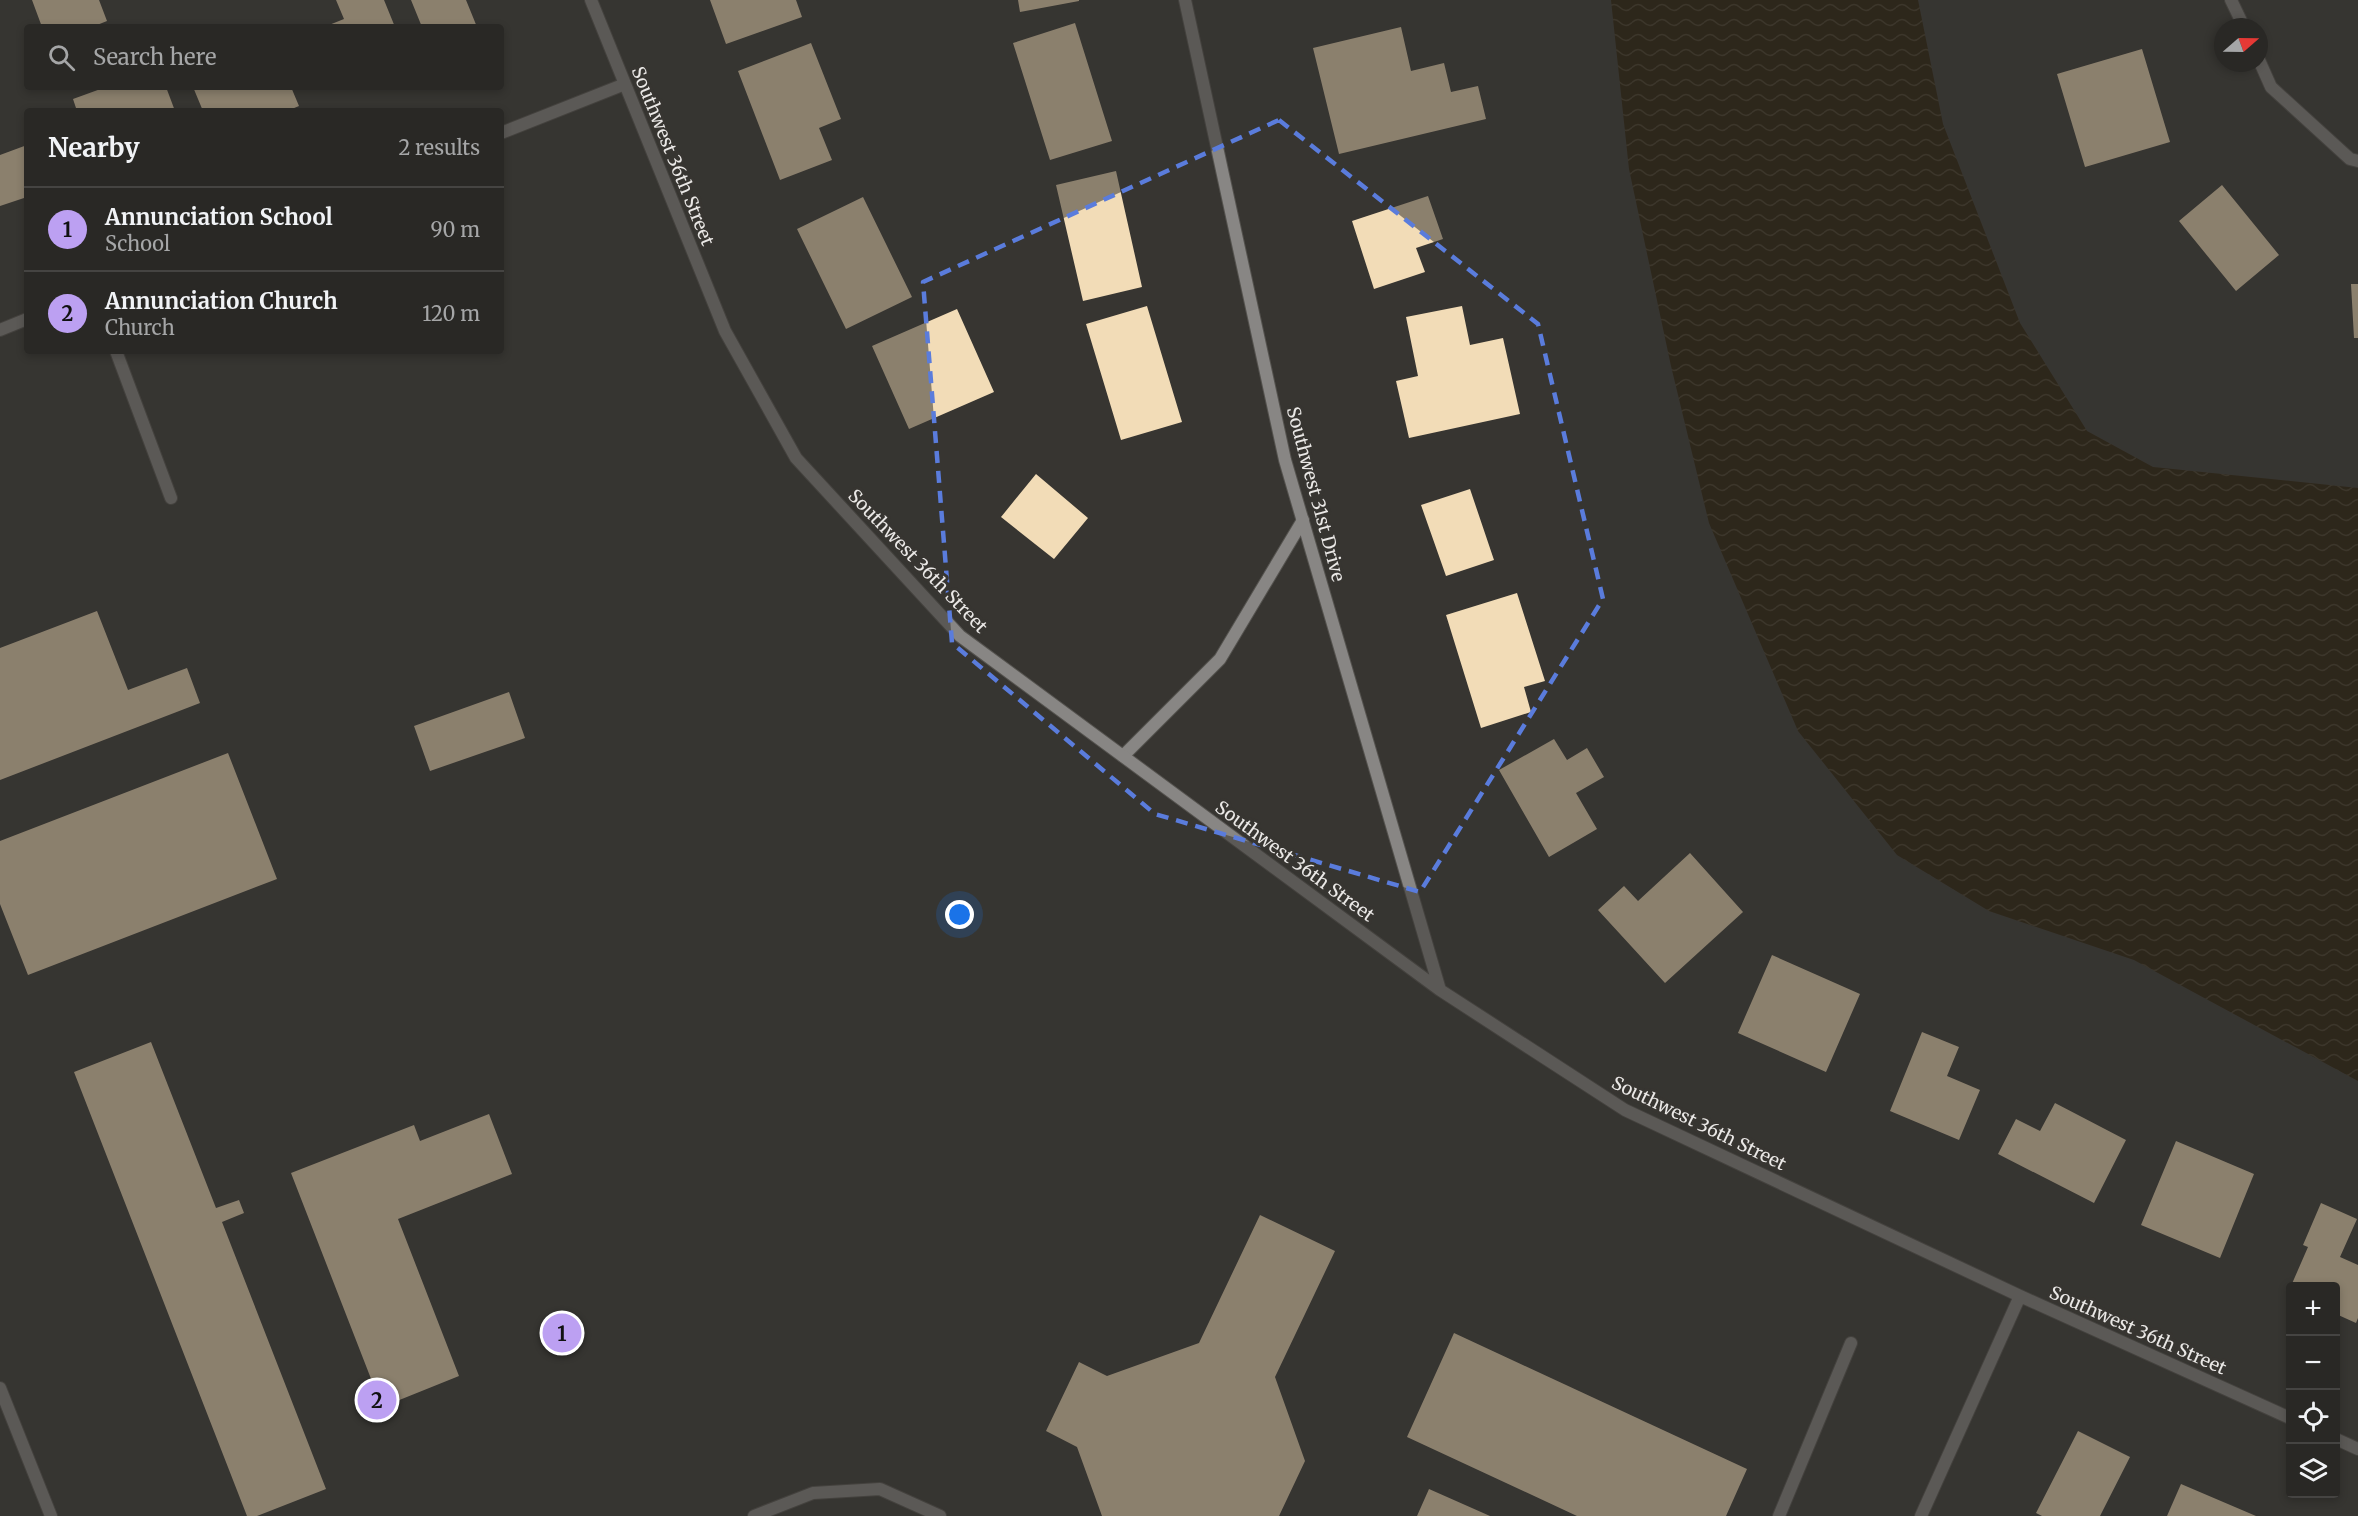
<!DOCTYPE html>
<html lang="en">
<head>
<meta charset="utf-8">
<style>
	:root { --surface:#292825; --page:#353432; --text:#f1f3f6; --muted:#a5a6a7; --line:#454442; --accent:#bca0f2 }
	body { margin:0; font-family:Merriweather,serif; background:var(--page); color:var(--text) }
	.controls { position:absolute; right:18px; bottom:18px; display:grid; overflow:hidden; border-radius:6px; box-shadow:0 3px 9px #0003 }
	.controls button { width:54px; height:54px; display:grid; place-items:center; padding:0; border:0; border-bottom:2px solid var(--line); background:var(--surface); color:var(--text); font:30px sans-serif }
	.compass { position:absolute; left:2214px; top:18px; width:54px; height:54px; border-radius:50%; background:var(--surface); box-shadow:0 3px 9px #0003; rotate:70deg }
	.you { position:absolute; left:960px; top:915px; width:21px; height:21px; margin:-15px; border:4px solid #fff; border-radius:50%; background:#1a73e8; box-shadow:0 0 0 9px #1a73e833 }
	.badge { display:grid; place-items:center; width:39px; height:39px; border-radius:50%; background:var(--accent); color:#111; font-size:20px; font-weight:700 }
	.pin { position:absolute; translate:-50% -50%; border:3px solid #fff; box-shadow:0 2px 6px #0006 }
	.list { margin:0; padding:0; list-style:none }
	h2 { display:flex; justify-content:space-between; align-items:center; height:78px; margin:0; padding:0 24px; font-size:26px }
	h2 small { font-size:20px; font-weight:400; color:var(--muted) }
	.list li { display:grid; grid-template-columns:39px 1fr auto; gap:18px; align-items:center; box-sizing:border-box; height:84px; padding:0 24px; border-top:2px solid var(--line) }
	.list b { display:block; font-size:22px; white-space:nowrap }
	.list p { margin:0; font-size:20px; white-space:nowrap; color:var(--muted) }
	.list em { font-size:20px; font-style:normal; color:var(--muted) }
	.icon { flex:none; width:33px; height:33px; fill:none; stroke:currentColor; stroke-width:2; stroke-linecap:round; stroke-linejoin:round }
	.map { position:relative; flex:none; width:2358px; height:1516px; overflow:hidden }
	.search { position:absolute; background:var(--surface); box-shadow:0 3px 9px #0003; left:24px; top:24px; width:480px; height:66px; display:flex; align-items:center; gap:15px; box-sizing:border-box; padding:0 21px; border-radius:6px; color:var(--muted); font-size:22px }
	.panel { position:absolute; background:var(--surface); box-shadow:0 3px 9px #0003; left:24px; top:108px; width:480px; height:246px; border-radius:6px }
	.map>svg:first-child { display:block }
	.water { fill:url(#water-waves) }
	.building { fill:#f2dcb7 }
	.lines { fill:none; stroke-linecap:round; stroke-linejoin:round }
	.service-casing { stroke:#54524e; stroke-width:14 }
	.minor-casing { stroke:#54524e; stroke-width:14 }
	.service { stroke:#888684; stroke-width:12 }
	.minor { stroke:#888684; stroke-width:12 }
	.marked { fill:none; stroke:#5a7cdc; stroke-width:4.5; stroke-dasharray:12 8; stroke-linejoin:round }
	.labels { text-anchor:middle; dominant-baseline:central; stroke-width:6; stroke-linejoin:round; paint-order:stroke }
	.street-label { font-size:18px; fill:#eae8e6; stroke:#373531 }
</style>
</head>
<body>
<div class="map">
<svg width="2358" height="1516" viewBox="0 0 2358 1516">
	<defs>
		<pattern id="water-waves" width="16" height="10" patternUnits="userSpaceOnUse" patternTransform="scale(1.5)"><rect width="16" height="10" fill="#231700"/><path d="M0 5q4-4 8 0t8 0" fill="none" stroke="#433925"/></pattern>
	</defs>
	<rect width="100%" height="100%" fill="#373531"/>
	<path class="water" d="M1611,0H1918L1943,124L2020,323L2087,431L2153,467L2358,488V1081L2134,960L1989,911L1897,855L1798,731L1709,523L1671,366L1629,169Z"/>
	<path class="building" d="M32,0H99L107,21L92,27H42Z
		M336,0H384L395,27H324L344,19Z
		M411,0H466L477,27H422Z
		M710,0H796L802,17L726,44Z
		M1018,0H1079V1L1020,12Z
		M1075,23L1112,141L1050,160L1013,43Z
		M1401,27L1411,71L1444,63L1451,92L1478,86L1486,119L1339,154L1313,48Z
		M811,43L841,119L819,128L832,160L780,180L738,71Z
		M2142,49L2170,142L2085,167L2057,74Z
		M106,87H166L175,111H77L73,99Z
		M193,87H291L299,106L287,111H203Z
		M27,145V197L0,206V155Z
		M1116,171L1142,287L1083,301L1056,185Z
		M2222,185L2279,255L2236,291L2179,221Z
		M1428,196L1443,239L1416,248L1425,272L1374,289L1352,221Z
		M863,197L912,297L846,329L797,229Z
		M2351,284H2358V338H2354Z
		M1147,306L1182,422L1121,440L1086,324Z
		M1462,306L1470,345L1503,338L1520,414L1409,438L1396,381L1418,376L1406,317Z
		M957,309L994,392L909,429L872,346Z
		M1036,474L1088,518L1054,559L1001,517Z
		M1470,489L1494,560L1446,576L1421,505Z
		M1517,593L1545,681L1524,687L1531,712L1481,728L1446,615Z
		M97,611L128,690L187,668L200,703L0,780V648Z
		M509,692L525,738L430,771L414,726Z
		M1554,739L1567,760L1587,748L1604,777L1576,793L1597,829L1549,857L1499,770Z
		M228,753L277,879L28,975L0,904V841Z
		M1690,853L1743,912L1665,983L1598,910L1624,886L1638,901Z
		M1772,955L1860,994L1826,1072L1738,1033Z
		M1922,1032L1959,1047L1947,1076L1980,1090L1959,1140L1890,1111Z
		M151,1042L216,1208L239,1200L244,1213L222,1222L326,1489L257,1516H247L74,1072Z
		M2055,1103L2126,1140L2094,1203L1998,1154L2016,1119L2040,1131Z
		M489,1114L512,1174L398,1219L459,1376L382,1407L291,1173L414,1125L420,1141Z
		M2176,1141L2254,1174L2220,1258L2141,1225Z
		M2321,1203L2357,1219L2340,1257L2358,1265V1318L2356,1323L2336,1314V1286H2291L2308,1247L2303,1245Z
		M1260,1215L1335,1251L1275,1377L1305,1461L1279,1516H1102L1077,1447L1046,1431L1079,1362L1107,1376L1199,1343Z
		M1454,1333L1747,1469L1726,1516H1577L1407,1437Z
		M2078,1431L2130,1457L2100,1516H2042L2036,1513Z
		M2181,1484L2256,1516H2167Z
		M1429,1489L1490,1516H1417Z"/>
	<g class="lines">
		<g class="service-casing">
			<path id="service" d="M116,351L171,498
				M1123,756L1220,659L1303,520
				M754,1516L813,1493L880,1489L940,1516
				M1779,1516L1851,1343"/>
		</g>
		<g class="minor-casing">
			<path id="minor" d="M591,0L725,331L796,458L960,636L1440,990L1625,1110L2020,1296L2290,1418
				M1185,0L1285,460L1440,990
				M2231,0L2244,27
				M2259,60L2271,87L2350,159L2358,161
				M501,133L625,84
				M0,330L27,319
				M0,1388L51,1516
				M2336,1439L2358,1449
				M1921,1516L2020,1296"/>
		</g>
		<use href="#service" class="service"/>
		<use href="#minor" class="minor"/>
	</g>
	<path d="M0 0H2358V1516H0ZM1279,120L1538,324L1603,599L1420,892L1155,814L952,643L923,282Z" fill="#373531" fill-opacity=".55" fill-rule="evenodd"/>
	<path class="marked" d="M1279,120L1538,324L1603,599L1420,892L1155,814L952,643L923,282Z"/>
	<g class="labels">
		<g class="street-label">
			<text transform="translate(673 156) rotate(68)">Southwest 36th Street</text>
			<text transform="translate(1316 494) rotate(75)">Southwest 31st Drive</text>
			<text transform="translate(918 561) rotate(46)">Southwest 36th Street</text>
			<text transform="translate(1295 861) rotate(36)">Southwest 36th Street</text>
			<text transform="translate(1699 1123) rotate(26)">Southwest 36th Street</text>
			<text transform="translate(2138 1330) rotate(24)">Southwest 36th Street</text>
		</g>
	</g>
</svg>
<div class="controls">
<button>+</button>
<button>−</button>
<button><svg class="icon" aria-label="locate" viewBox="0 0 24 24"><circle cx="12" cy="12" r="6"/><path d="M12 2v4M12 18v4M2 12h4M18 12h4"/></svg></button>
<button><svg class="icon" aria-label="layers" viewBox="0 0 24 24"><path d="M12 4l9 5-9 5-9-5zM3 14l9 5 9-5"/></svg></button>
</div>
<svg class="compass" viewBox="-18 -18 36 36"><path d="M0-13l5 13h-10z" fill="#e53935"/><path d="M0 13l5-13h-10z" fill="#a5a6a7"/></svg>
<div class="you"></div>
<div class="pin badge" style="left:562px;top:1333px">1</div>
<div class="pin badge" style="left:377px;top:1400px">2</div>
<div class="search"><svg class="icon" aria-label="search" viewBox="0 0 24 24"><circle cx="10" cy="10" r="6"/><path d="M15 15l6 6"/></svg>Search here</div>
<section class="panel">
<h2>Nearby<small>2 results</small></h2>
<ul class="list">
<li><span class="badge">1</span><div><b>Annunciation School</b><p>School</p></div><em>90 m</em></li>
<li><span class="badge">2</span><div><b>Annunciation Church</b><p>Church</p></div><em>120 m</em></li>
</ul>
</section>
</div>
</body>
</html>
